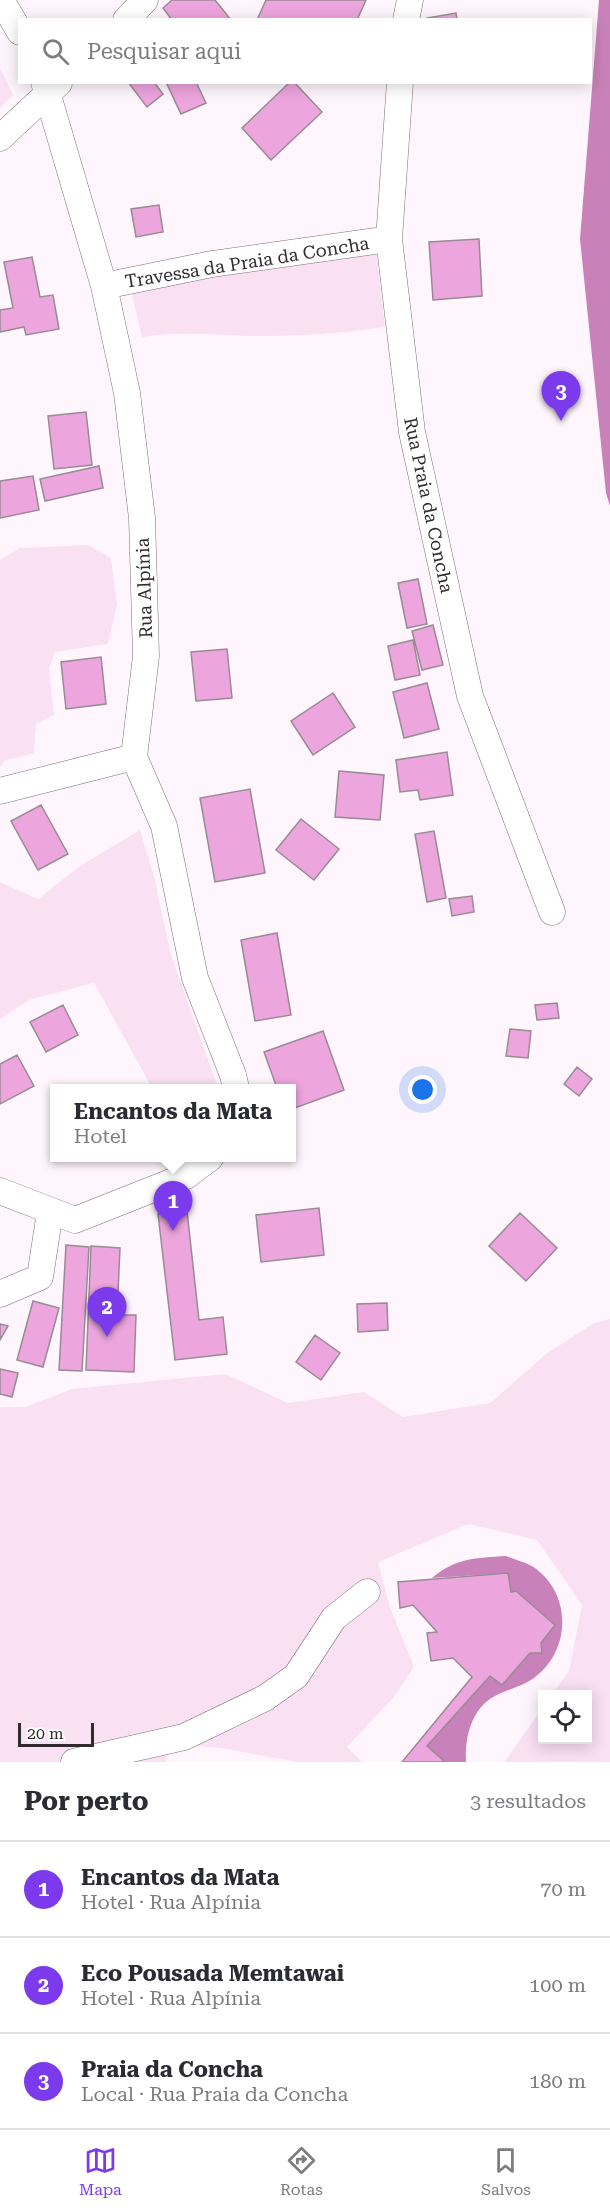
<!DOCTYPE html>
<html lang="pt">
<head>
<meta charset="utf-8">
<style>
	:root { --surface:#fff; --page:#f7f7f7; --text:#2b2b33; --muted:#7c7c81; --line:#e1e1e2; --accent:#7c3aed }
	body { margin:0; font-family:"Roboto Serif",serif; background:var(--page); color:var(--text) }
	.controls { position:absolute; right:18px; bottom:18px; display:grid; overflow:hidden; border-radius:0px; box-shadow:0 3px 15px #0003 }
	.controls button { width:54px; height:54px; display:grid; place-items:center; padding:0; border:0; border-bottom:2px solid var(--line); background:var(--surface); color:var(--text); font:30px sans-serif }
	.scale { position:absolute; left:18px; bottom:15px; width:76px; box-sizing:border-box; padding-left:6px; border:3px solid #312b2f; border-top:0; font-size:16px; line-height:21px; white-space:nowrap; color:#312b2f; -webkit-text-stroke:4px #fff; paint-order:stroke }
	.you { position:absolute; left:423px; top:1090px; width:21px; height:21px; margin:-15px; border:4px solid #fff; border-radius:50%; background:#1a73e8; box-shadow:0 0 0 9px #1a73e833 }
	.badge { display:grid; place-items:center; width:39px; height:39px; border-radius:50%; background:var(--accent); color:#fff; font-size:20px; font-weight:700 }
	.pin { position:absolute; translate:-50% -50px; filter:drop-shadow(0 2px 3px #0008) }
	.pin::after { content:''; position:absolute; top:32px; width:21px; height:18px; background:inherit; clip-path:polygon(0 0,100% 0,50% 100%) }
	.popup { position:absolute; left:50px; top:1084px; width:246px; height:78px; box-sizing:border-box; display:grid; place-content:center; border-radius:0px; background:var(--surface); filter:drop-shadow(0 2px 4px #0005); font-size:20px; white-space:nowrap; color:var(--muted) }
	.popup b { font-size:22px; color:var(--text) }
	.popup::after { content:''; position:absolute; left:50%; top:100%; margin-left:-12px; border:12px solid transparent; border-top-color:var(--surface) }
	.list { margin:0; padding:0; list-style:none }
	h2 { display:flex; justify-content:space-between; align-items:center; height:78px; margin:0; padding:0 24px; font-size:26px }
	h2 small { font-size:20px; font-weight:400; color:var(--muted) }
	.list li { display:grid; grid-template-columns:39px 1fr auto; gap:18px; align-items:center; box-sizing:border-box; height:96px; padding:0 24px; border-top:2px solid var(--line) }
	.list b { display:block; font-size:22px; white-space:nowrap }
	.list p { margin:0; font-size:20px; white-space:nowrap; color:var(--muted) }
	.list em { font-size:20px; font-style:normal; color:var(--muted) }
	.icon { flex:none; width:33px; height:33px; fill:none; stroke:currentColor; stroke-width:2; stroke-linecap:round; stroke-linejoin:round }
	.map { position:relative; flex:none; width:610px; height:1762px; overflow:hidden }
	.search { position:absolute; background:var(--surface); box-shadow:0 3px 15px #0003; left:18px; right:18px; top:18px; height:66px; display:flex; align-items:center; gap:15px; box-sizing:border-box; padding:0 21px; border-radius:0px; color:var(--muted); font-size:22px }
	.sheet { height:366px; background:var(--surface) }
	nav { display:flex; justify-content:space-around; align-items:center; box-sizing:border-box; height:84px; border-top:2px solid var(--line); background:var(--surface); font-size:16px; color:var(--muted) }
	nav a { display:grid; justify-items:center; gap:3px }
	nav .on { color:var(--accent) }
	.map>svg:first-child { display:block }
	.green { fill:#f9e0f3 }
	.water { fill:#c882b9 }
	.building { fill:#eda5dd; stroke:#988b95; stroke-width:1.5 }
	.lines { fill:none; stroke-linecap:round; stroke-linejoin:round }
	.minor-casing { stroke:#7c6f79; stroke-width:27 }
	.minor { stroke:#fff; stroke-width:26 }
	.labels { text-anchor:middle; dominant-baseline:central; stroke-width:5; stroke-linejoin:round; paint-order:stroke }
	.street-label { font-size:18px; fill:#312b2f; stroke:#fff }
</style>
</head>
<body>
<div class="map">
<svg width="610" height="1762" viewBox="0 0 610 1762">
	<rect width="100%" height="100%" fill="#fff6fd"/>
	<path class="green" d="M0,68L13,95L0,108Z
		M376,250L385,327C340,334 297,336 252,336C213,335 181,331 142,337L131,291Z
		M88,545L111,558L117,605L108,644L55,652L49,669L54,715L36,724L34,753L4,761L0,767V560L20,548Z
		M140,830L154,876L171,955L218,1088H152L94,983L29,1000L0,1019V882L38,899L80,866Z
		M610,1319V1762H504L542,1709V1740H588V1694H552L569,1671L582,1605L537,1540L468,1524L378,1562L390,1607L414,1667L394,1697L347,1747L362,1762H296L221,1748L170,1744L166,1762H0V1407H25L72,1389L225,1374L288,1403L364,1392L403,1417L490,1403L546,1354L594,1323Z"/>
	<path class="water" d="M599,0H610V506L606,493L580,239Z
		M506,1556C515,1560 528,1563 535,1568C573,1596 570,1652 534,1678C519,1689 499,1690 485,1703C469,1718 465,1742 466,1762H445L427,1746L490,1676L502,1685L555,1625L516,1591L511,1592L508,1573L432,1578C455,1558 476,1558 506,1556Z"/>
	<path class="building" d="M172,0H215L231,20H172L163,8Z
		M266,0H366L357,20H257Z
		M456,13L457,20H428L427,18Z
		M128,82H154L163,94L147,107Z
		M166,82H196L206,103L181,114Z
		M290,82H294L322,112L271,160L242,128Z
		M159,205L163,232L136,237L131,209Z
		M479,239L482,296L433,300L429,242Z
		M32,257L40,297L53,295L59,329L26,335L24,327L0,332V310L13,308L4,262Z
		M86,412L92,465L54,469L48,416Z
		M99,466L103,488L45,501L40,479Z
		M33,476L39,510L0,518V481Z
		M418,579L427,624L407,628L398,583Z
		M433,625L443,665L422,670L412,631Z
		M413,640L420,675L395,680L388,646Z
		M227,649L232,698L196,701L191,652Z
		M101,657L106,704L66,709L61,662Z
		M427,683L439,729L404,738L393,692Z
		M333,693L355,727L313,755L291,721Z
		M447,752L453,795L420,800L418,790L400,792L396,760Z
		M339,771L384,775L380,820L335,817Z
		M250,789L265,873L215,882L200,798Z
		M41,805L68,854L38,870L11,821Z
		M301,819L339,849L314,880L276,850Z
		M434,831L446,898L427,902L415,834Z
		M472,896L474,912L452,916L449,899Z
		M277,933L291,1015L255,1021L241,940Z
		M557,1003L559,1018L537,1020L535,1005Z
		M63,1005L78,1035L46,1052L30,1022Z
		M510,1029L531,1031L528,1058L506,1056Z
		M323,1031L344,1090L292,1109V1088H277L264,1052Z
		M17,1055L34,1086L0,1104V1064Z
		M577,1067L592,1079L579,1096L564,1084Z
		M319,1208L324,1255L261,1262L256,1215Z
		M187,1211L199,1320L223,1317L227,1354L175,1360L158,1214Z
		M520,1213L557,1248L526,1281L489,1246Z
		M66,1245L89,1247L82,1371L59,1370Z
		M91,1246L120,1248L117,1315H136L134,1372L86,1370Z
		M33,1301L59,1308L43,1367L17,1360Z
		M387,1303L388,1330L358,1332L357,1304Z
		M0,1324L8,1326L0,1340Z
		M315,1335L340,1353L321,1380L296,1362Z
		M0,1369L18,1373L12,1397L0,1394Z
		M508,1573L511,1592L516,1591L555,1625L541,1643L542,1653H530L502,1685L490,1676L427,1746L445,1762H402L472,1677L453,1658L431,1661L427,1633L437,1632L413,1605L400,1608L398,1582Z"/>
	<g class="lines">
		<g class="minor-casing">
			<path id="minor" d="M1,0L20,32
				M126,20L145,0
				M406,20L410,0
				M44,82L104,286L127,393L142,518L146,656L134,757L164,826L195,978L233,1075L236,1088
				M400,82L389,239L412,432L470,696L552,912
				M0,138L59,83
				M104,286L212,264L389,239
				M0,791L134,757
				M0,1191L75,1220L186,1176L210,1158
				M0,1294L40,1277L50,1212
				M74,1762L184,1737L265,1698L296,1676L334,1618L367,1592"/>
		</g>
		<use href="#minor" class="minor"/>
	</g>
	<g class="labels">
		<g class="street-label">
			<text transform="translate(247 262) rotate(-9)">Travessa da Praia da Concha</text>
			<text transform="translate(429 505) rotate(78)">Rua Praia da Concha</text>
			<text transform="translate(144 588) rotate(-92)">Rua Alpínia</text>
		</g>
	</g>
</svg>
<div class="controls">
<button><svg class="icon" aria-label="locate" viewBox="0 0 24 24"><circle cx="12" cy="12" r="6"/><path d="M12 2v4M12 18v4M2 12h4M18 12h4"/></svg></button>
</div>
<div class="scale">20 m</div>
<div class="you"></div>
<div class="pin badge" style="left:173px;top:1231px">1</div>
<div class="popup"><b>Encantos da Mata</b>Hotel</div>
<div class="pin badge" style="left:107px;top:1337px">2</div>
<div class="pin badge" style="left:561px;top:421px">3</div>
<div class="search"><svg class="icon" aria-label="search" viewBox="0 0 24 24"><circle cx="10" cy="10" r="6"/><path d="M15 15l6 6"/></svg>Pesquisar aqui</div>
</div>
<section class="sheet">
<h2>Por perto<small>3 resultados</small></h2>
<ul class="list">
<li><span class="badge">1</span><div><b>Encantos da Mata</b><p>Hotel · Rua Alpínia</p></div><em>70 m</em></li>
<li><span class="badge">2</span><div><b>Eco Pousada Memtawai</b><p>Hotel · Rua Alpínia</p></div><em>100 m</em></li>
<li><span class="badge">3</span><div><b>Praia da Concha</b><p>Local · Rua Praia da Concha</p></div><em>180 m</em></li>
</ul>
</section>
<nav>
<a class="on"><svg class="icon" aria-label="map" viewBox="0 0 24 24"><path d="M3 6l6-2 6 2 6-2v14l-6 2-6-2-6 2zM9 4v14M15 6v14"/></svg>Mapa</a>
<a><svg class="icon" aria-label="directions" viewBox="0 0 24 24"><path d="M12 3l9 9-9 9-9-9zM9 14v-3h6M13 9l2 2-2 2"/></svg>Rotas</a>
<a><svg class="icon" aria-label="saved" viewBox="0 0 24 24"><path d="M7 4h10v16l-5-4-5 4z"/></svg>Salvos</a>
</nav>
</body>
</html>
